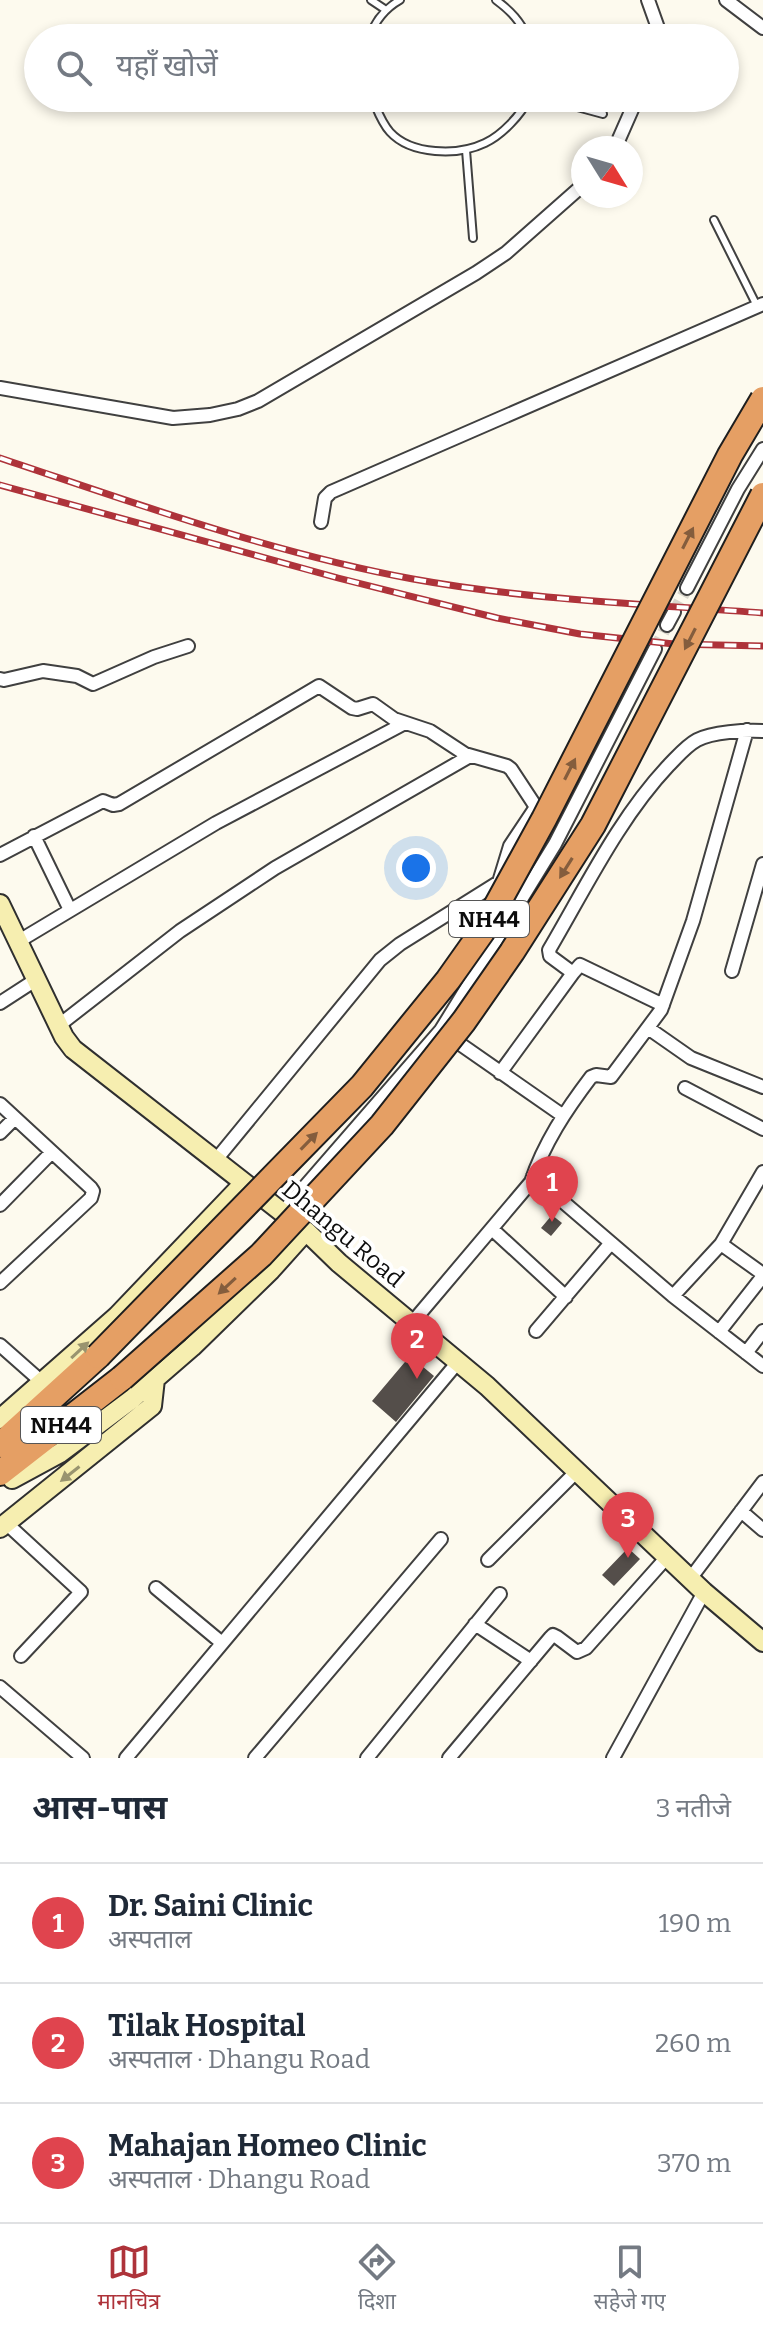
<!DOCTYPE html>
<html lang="hi">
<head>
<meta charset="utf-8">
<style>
	:root { --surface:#fff; --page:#f6f6f7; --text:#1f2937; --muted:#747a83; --line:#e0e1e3; --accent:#ae333a }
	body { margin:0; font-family:Bitter,"Noto Sans Devanagari",serif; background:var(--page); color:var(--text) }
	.compass { position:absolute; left:571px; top:136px; width:72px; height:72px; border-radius:50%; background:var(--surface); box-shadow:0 4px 12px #0003; rotate:127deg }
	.you { position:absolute; left:416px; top:868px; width:28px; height:28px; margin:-20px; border:6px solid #fff; border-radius:50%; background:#1a73e8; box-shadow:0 0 0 12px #1a73e833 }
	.badge { display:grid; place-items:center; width:52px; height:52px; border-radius:50%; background:var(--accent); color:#fff; font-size:26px; font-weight:700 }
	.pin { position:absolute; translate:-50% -66px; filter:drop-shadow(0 2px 4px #0008) }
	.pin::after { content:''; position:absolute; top:42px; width:28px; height:24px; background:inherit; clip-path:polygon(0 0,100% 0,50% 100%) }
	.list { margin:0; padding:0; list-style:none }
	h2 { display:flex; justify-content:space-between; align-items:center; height:104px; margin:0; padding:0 32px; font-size:34px }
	h2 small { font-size:26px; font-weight:400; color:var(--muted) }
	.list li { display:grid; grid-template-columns:52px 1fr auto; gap:24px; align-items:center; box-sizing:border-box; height:120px; padding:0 32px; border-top:2px solid var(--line) }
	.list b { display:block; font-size:30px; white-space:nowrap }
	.list p { margin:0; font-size:26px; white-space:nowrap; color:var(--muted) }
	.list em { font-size:26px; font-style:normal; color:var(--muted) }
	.icon { flex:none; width:44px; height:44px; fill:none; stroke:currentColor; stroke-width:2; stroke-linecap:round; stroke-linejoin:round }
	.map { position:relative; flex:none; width:763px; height:1758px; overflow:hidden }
	.search { position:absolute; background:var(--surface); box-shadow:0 4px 12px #0003; left:24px; right:24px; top:24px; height:88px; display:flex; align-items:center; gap:20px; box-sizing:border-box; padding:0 28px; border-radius:44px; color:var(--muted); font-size:30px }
	.sheet { height:464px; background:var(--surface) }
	nav { display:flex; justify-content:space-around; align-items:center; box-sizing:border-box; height:112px; border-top:2px solid var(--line); background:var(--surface); font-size:22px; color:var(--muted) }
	nav a { display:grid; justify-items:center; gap:4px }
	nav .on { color:var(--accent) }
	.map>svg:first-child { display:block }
	.building { fill:#544e4a }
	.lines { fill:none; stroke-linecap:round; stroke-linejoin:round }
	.street-tunnel { stroke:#d9d6cc; stroke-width:12; stroke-dasharray:12 6; stroke-linecap:butt }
	.lane-casing { stroke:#404040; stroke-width:10 }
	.street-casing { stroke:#404040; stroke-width:16 }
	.secondary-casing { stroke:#2f2f2f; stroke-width:22 }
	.highway-casing { stroke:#1e1e1e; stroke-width:28 }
	.lane { stroke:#fff; stroke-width:6 }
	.street { stroke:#fff; stroke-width:12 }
	.secondary { stroke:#f6eeb0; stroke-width:18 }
	.highway { stroke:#e59f64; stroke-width:24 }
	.rail-casing { stroke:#ae333a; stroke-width:7 }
	.rail { stroke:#fff; stroke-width:4; stroke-dasharray:12; stroke-linecap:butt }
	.highway-bridge-casing { stroke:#1e1e1e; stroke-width:28; stroke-linecap:butt }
	.highway-bridge { stroke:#e59f64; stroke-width:24 }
	.oneway { fill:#845d3d }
	.oneway2 { fill:#99946f }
	.labels { text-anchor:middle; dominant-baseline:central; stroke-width:8; stroke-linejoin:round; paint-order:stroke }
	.shield { fill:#fff; stroke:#565656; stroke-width:2 }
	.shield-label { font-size:22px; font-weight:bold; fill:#0d0d0d }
	.street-label { font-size:24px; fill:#0d0d0d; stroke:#fff }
</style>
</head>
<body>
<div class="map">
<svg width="763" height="1758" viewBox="0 0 763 1758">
	<rect width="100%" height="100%" fill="#fdfaee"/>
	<path class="building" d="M552,1215L562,1223L551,1236L541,1228Z
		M410,1356L434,1376L396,1422L372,1401Z
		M628,1548L640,1559L614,1586L602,1575Z"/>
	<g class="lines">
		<path class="street-tunnel" d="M674,612L687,588
			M655,649L667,625"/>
		<g class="lane-casing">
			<path id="lane" d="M371,0L386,10
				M496,0C511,11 520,21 528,38
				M369,38C375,21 384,9 400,0
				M372,98C377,109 381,122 390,132C411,155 458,156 485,143C502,135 521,115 529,98
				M544,98L603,114
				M466,150L473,238
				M714,220L758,308"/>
		</g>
		<g class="street-casing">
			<path id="street" d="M648,0L658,28V38
				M726,0L763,28
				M615,148L637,98
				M0,388L173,418L210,415L238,409L258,401L476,273L506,253L583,185
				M321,522L325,498L331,492L763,304
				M687,588L738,489L763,449
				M667,625L674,612
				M0,679L4,680L43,671L77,676L93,684L154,657L188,646
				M34,836L70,910
				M0,855L103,801L113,805L119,804L319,686L352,708L357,709L373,704L394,719L430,731L465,754L507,766L511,769L536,807L510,846L499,882L400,944L380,960L215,1161
				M19,941L216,823L405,723
				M732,971L763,864
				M573,973L550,956L549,950C586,887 619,818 669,765C678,756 686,746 697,740C712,732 745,730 763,731
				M0,1003L37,979
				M58,1026L180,931L275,868L470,756
				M648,1028L691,1058L763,1087
				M450,1037L562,1115
				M500,1073L573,973L580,965L663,1005
				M685,1088L763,1129
				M0,1104L91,1188L93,1191L91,1198L0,1283
				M0,1133L15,1118
				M533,1176L673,1296L763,1366
				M0,1205L52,1152
				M282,1213L441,1030L555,844L655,649
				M492,1229L566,1297
				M721,1244L763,1274
				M673,1296L721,1244L763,1172
				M411,1324L531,1182C544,1143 566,1110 591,1077L596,1075L611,1077L661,1010L693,921L747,730
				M536,1331L610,1244
				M719,1332L763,1276
				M0,1345L43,1383
				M746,1353L763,1331
				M741,1511L763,1530
				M6,1523L81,1592L21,1656
				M488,1560L577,1471
				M690,1579L763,1482
				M156,1588L222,1643
				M475,1624L531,1661
				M0,1687L83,1758
				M126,1758L458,1362
				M255,1758L441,1539
				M367,1758L500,1594
				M449,1758L550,1638L553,1635L557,1637L577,1652L586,1648L667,1557
				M613,1758L704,1592"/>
		</g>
		<g class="secondary-casing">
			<path id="secondary" d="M0,904L64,1037L73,1049L306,1231L339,1263L487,1386L704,1592L763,1642
				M0,1419L117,1316L244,1183
				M12,1479L60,1453L132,1399L192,1347L271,1270L306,1231
				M0,1528L152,1406L155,1379"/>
		</g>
		<g class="highway-casing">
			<path id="highway" d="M0,1445L98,1356
				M0,1473L122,1378"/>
		</g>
		<use href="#lane" class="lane"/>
		<use href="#street" class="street"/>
		<use href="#secondary" class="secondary"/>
		<use href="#highway" class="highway"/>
		<g class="rail-casing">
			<path id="rail" d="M0,458C135,503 272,553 413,579C528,600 646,604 763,613
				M0,485L338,578L497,618L580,634L674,644L763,646"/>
		</g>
		<use href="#rail" class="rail"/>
		<g class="highway-bridge-casing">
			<path id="highway-bridge" d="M98,1356L362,1086L448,980L482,932L544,819L730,455L763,399
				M122,1378L261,1255L382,1125L464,1021L512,952L593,825L763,495"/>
		</g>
		<use href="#highway-bridge" class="highway-bridge"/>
	</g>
	<defs><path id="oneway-solid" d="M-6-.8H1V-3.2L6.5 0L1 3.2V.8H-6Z" transform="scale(2)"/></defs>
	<g class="oneway">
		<use href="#oneway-solid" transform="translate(688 538) rotate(-63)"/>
		<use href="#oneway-solid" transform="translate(690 639) rotate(117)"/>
		<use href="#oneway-solid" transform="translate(570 769) rotate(-63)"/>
		<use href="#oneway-solid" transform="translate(566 868) rotate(122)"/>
		<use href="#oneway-solid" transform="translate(309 1141) rotate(-46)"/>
		<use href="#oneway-solid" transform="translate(227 1286) rotate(137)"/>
	</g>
	<g class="oneway2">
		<use href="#oneway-solid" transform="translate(80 1350) rotate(-43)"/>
		<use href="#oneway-solid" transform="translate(70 1474) rotate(142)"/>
	</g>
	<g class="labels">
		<g class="shield">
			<rect x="449" y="901" width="80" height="36" rx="6"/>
			<rect x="21" y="1407" width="80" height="36" rx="6"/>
		</g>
		<g class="shield-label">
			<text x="489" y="919">NH44</text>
			<text x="61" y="1425">NH44</text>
		</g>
		<g class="street-label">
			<text transform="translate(343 1234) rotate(40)">Dhangu Road</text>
		</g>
	</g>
</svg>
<svg class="compass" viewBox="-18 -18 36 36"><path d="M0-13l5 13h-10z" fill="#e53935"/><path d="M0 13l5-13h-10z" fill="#747a83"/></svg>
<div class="you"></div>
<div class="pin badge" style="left:552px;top:1222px;background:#e0444e">1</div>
<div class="pin badge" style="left:417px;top:1379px;background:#e0444e">2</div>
<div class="pin badge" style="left:628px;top:1558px;background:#e0444e">3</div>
<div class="search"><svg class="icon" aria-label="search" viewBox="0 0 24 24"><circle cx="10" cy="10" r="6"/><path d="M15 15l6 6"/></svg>यहाँ खोजें</div>
</div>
<section class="sheet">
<h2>आस-पास<small>3 नतीजे</small></h2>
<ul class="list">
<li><span class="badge" style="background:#e0444e">1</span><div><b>Dr. Saini Clinic</b><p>अस्पताल</p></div><em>190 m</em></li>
<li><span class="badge" style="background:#e0444e">2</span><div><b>Tilak Hospital</b><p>अस्पताल · Dhangu Road</p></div><em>260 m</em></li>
<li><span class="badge" style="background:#e0444e">3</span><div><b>Mahajan Homeo Clinic</b><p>अस्पताल · Dhangu Road</p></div><em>370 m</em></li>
</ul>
</section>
<nav>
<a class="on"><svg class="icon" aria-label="map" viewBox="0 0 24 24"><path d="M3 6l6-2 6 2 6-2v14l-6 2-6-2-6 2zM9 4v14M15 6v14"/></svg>मानचित्र</a>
<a><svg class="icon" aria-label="directions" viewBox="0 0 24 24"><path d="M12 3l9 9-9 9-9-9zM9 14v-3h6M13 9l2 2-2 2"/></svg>दिशा</a>
<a><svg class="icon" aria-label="saved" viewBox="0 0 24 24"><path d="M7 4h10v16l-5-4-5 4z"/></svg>सहेजे गए</a>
</nav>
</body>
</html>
